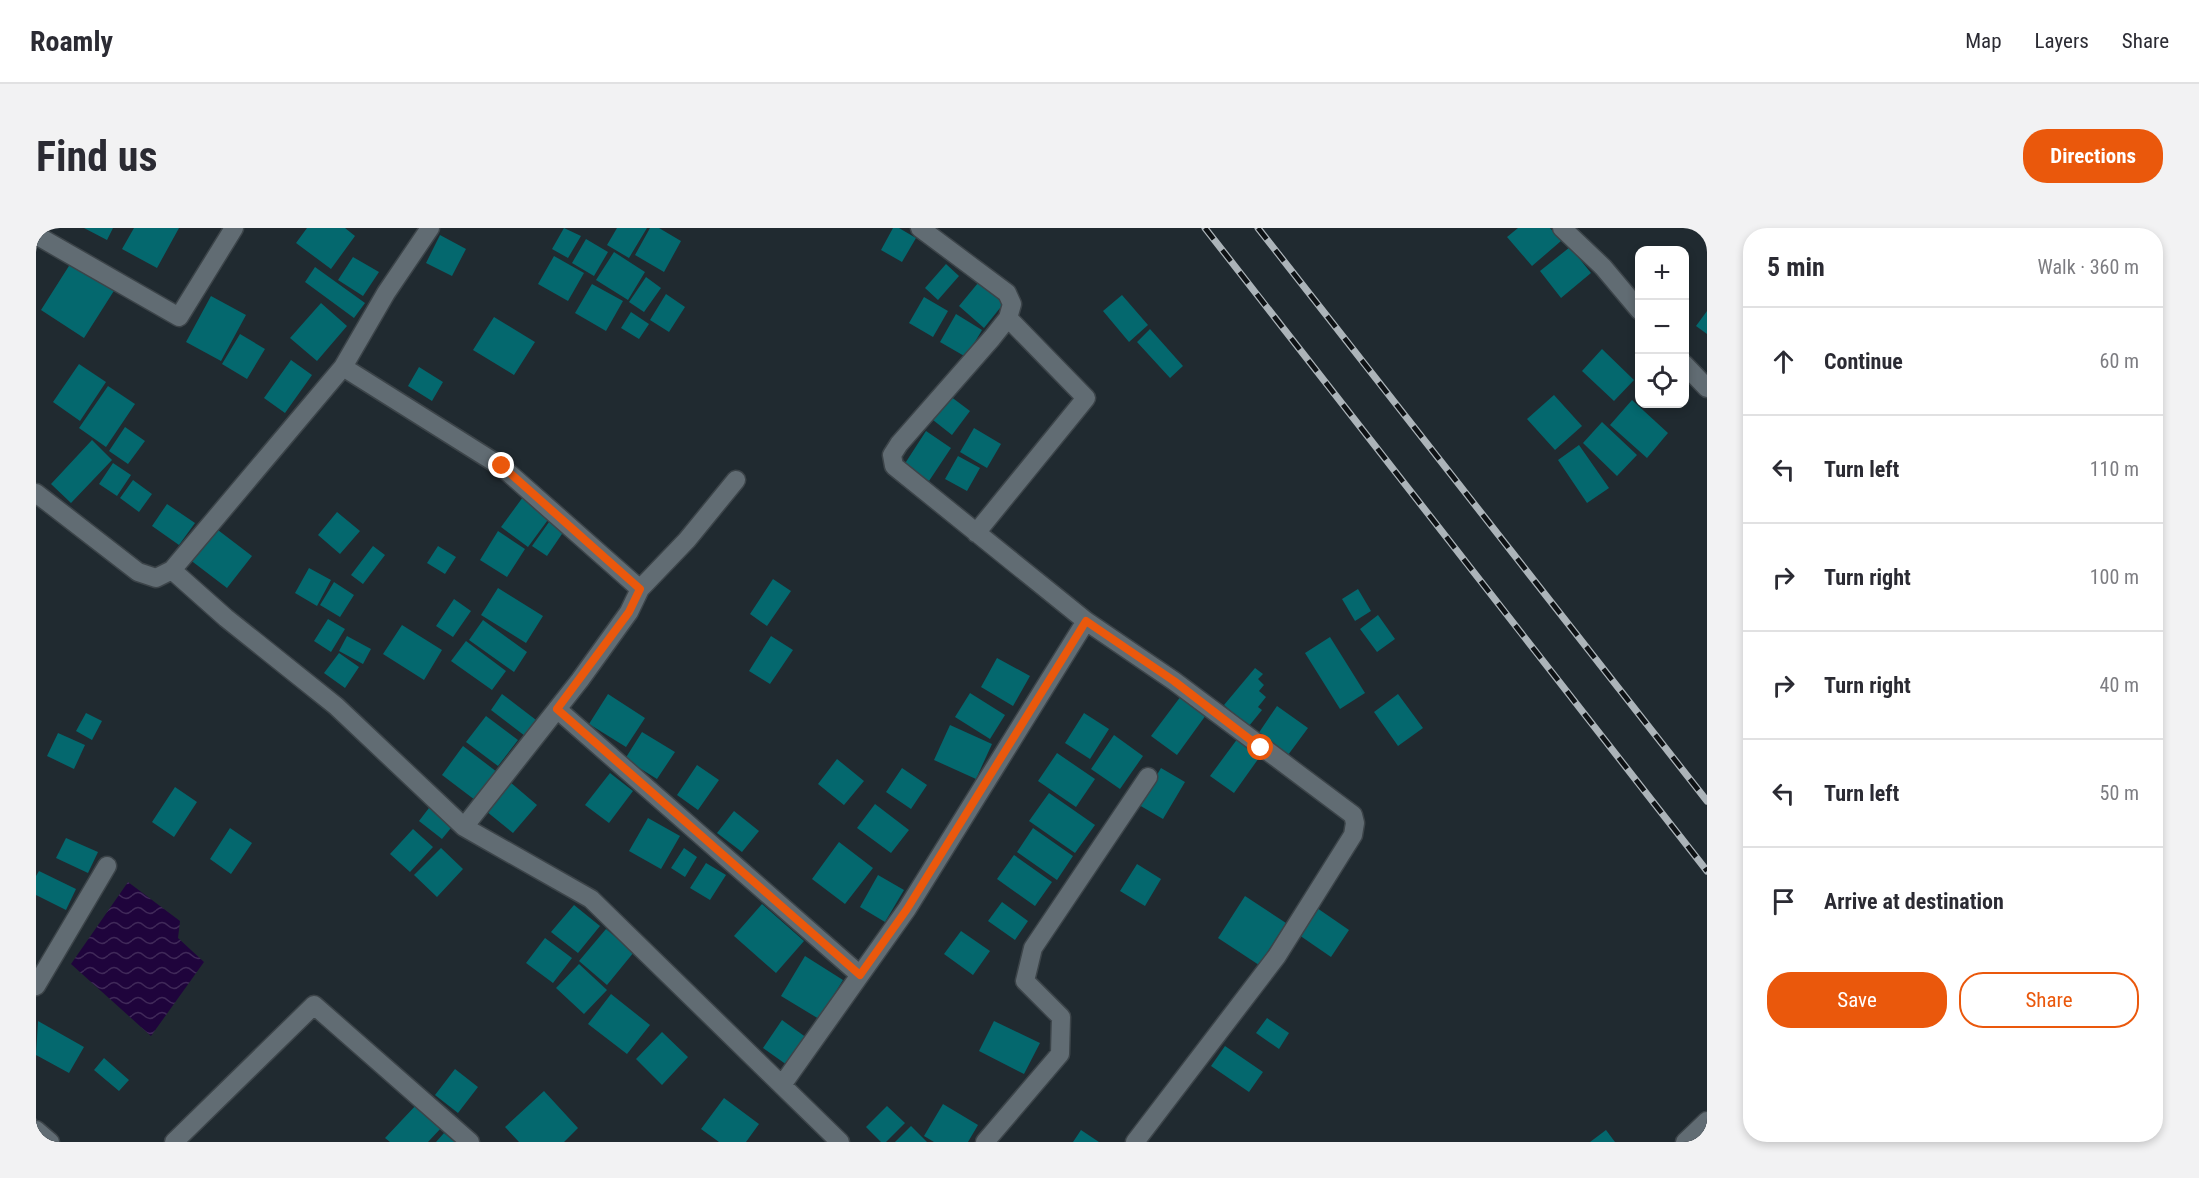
<!DOCTYPE html>
<html lang="en">
<head>
<meta charset="utf-8">
<style>
	:root { --surface:#fff; --page:#f2f2f3; --text:#2b2b33; --muted:#7c7c81; --line:#e1e1e2; --accent:#ea580c }
	body { margin:0; font-family:"Roboto Condensed",sans-serif; background:var(--page); color:var(--text) }
	.controls { position:absolute; right:18px; top:18px; display:grid; overflow:hidden; border-radius:12px; box-shadow:0 3px 9px #0003 }
	.controls button { width:54px; height:54px; display:grid; place-items:center; padding:0; border:0; border-bottom:2px solid var(--line); background:var(--surface); color:var(--text); font:30px sans-serif }
	.stop { position:absolute; width:18px; height:18px; margin:-14px; border:4px solid #ea580c; border-radius:50%; background:#fff }
	.stop.end { background:#ea580c; border-color:#fff; box-shadow:0 2px 6px #0008 }
	.list { margin:0; padding:0; list-style:none }
	h2 { display:flex; justify-content:space-between; align-items:center; height:78px; margin:0; padding:0 24px; font-size:26px }
	h2 small { font-size:20px; font-weight:400; color:var(--muted) }
	.list li { display:grid; grid-template-columns:39px 1fr auto; gap:18px; align-items:center; box-sizing:border-box; height:108px; padding:0 24px; border-top:2px solid var(--line) }
	.list b { display:block; font-size:22px; white-space:nowrap }
	.list em { font-size:20px; font-style:normal; color:var(--muted) }
	.actions { display:flex; gap:12px; padding:18px 24px }
	.actions a { flex:1; padding:14px 0; border:2px solid var(--accent); border-radius:24px; text-align:center; font-size:21px; color:var(--accent) }
	.actions .main { background:var(--accent); color:#fff }
	.icon { flex:none; width:33px; height:33px; fill:none; stroke:currentColor; stroke-width:2; stroke-linecap:round; stroke-linejoin:round }
	.map { position:relative; flex:none; width:1671px; height:914px; overflow:hidden; border-radius:24px }
	header { display:flex; align-items:center; gap:36px; box-sizing:border-box; height:84px; padding:0 30px; background:var(--surface); border-bottom:2px solid var(--line) }
	header strong { font-size:28px }
	nav { display:flex; gap:33px; margin-inline-start:auto; font-size:21px }
	.intro { display:flex; align-items:center; justify-content:space-between; box-sizing:border-box; height:144px; padding:0 36px }
	h1 { margin:0; font-size:42px }
	.button { padding:15px 27px; border-radius:24px; background:var(--accent); color:#fff; font-size:21px; font-weight:700 }
	main { display:flex; gap:36px; padding:0 36px }
	aside { flex:1; background:var(--surface); border-radius:24px; box-shadow:0 3px 9px #0003 }
	.map>svg:first-child { display:block }
	.water { fill:url(#water-waves) }
	.building { fill:#04686e }
	.lines { fill:none; stroke-linecap:round; stroke-linejoin:round }
	.minor-casing { stroke:#3c4449; stroke-width:21 }
	.minor { stroke:#616c73; stroke-width:18 }
	.rail-casing { stroke:#acb4b9; stroke-width:7 }
	.rail { stroke:#0e1215; stroke-width:4.5; stroke-dasharray:14; stroke-linecap:butt }
	.route { stroke:#ea580c; stroke-width:8 }
</style>
</head>
<body>
<header>
<strong>Roamly</strong>
<nav><a>Map</a><a>Layers</a><a>Share</a></nav>
</header>
<div class="intro"><h1>Find us</h1><a class="button">Directions</a></div>
<main>
<div class="map">
<svg width="1671" height="914" viewBox="0 0 1671 914">
	<defs>
		<pattern id="water-waves" width="16" height="10" patternUnits="userSpaceOnUse" patternTransform="scale(1.5)"><rect width="16" height="10" fill="#1f043c"/><path d="M0 5q4-4 8 0t8 0" fill="none" stroke="#402959"/></pattern>
	</defs>
	<rect width="100%" height="100%" fill="#202a30"/>
	<path class="water" d="M92,654L144,693L142,710L168,734L115,808L35,736Z"/>
	<path class="building" d="M48,0H77L71,12Z
		M98,0H143L121,40L86,21Z
		M271,0H309L319,8L295,41L260,15Z
		M528,0L545,8L532,30L516,21Z
		M581,0H611L593,30L571,17Z
		M614,0H623L645,13L628,44L599,27Z
		M857,0H863L880,10L866,34L845,22Z
		M1482,0H1514L1525,13L1496,38L1471,9Z
		M404,7L430,21L416,48L390,35Z
		M550,11L572,24L558,48L536,35Z
		M1534,19L1555,45L1525,70L1504,43Z
		M578,24L609,44L592,72L560,52Z
		M518,28L548,45L532,73L502,56Z
		M317,29L343,44L327,68L302,52Z
		M38,30L81,58L48,110L5,82Z
		M910,36L923,48L902,72L889,60Z
		M279,39L329,75L318,90L269,54Z
		M610,49L625,60L608,84L593,74Z
		M942,55L968,75L948,100L923,78Z
		M556,56L587,73L570,103L539,85Z
		M630,66L649,79L633,104L614,92Z
		M1086,67L1112,97L1093,114L1067,83Z
		M175,68L210,87L185,133L150,114Z
		M888,69L912,83L897,109L873,95Z
		M285,75L311,98L281,133L254,110Z
		M1671,83V106L1660,98Z
		M595,84L613,96L603,111L585,100Z
		M920,86L946,102L930,129L904,114Z
		M458,89L499,114L478,147L437,122Z
		M1114,101L1147,138L1134,150L1101,114Z
		M204,106L229,121L211,151L186,136Z
		M1566,121L1598,152L1578,173L1546,143Z
		M255,132L276,147L249,185L228,170Z
		M43,136L70,154L44,193L17,174Z
		M383,139L407,154L396,173L372,158Z
		M72,158L99,176L70,219L43,200Z
		M1518,167L1546,198L1519,222L1491,191Z
		M914,168L934,183L916,207L897,192Z
		M1596,172L1632,205L1611,230L1574,197Z
		M1566,194L1601,227L1581,248L1547,215Z
		M89,199L109,213L92,236L73,223Z
		M938,200L965,216L951,240L924,224Z
		M890,203L915,220L893,253L868,237Z
		M56,212L76,232L35,275L15,256Z
		M1543,217L1573,260L1551,275L1522,232Z
		M922,228L944,240L931,263L909,251Z
		M77,235L95,247L81,268L63,256Z
		M97,252L116,266L103,284L84,270Z
		M487,269L514,289L492,319L465,299Z
		M131,276L159,295L143,317L116,298Z
		M301,284L324,303L304,326L282,307Z
		M513,294L528,303L511,328L496,318Z
		M178,299L216,328L191,360L153,331Z
		M462,303L489,321L471,349L444,332Z
		M337,318L349,327L327,356L315,347Z
		M402,318L420,329L409,346L391,335Z
		M273,340L295,352L281,378L259,365Z
		M737,351L755,363L731,398L714,386Z
		M298,354L318,367L304,389L284,377Z
		M462,360L507,388L490,415L445,387Z
		M1322,361L1335,383L1319,393L1306,371Z
		M418,371L435,383L417,409L400,398Z
		M1342,387L1359,411L1341,424L1324,401Z
		M292,391L309,401L295,424L278,413Z
		M447,392L491,424L478,444L433,412Z
		M366,397L406,422L388,452L347,426Z
		M311,408L335,421L327,436L303,423Z
		M735,408L757,422L734,456L713,443Z
		M1294,409L1329,465L1304,481L1269,425Z
		M430,413L470,443L456,462L415,433Z
		M303,425L323,439L309,460L288,445Z
		M961,430L994,448L977,478L945,459Z
		M1219,440L1227,446L1222,451L1228,457L1223,463L1230,469L1222,479L1226,482L1213,498L1188,477Z
		M934,465L969,487L954,511L919,489Z
		M466,466L504,495L493,511L455,482Z
		M572,466L609,490L590,519L553,496Z
		M1362,466L1387,500L1362,518L1338,484Z
		M1145,468L1170,487L1141,527L1115,508Z
		M1241,478L1272,500L1252,527L1222,506Z
		M50,485L66,493L56,512L40,503Z
		M1048,485L1073,501L1054,531L1029,515Z
		M450,488L482,512L462,538L430,514Z
		M914,497L956,516L940,551L898,532Z
		M606,504L639,524L621,551L589,531Z
		M22,505L49,517L38,541L11,528Z
		M1078,507L1107,528L1084,561L1055,541Z
		M1202,510L1225,527L1198,565L1174,548Z
		M427,518L461,544L439,572L406,547Z
		M1021,525L1059,551L1040,579L1002,553Z
		M801,531L828,553L808,577L782,556Z
		M661,537L683,552L662,582L641,567Z
		M866,540L891,557L875,581L850,564Z
		M1125,540L1149,554L1127,591L1103,577Z
		M574,545L597,563L573,595L549,577Z
		M474,554L501,577L477,605L450,583Z
		M139,559L161,574L138,609L116,594Z
		M1013,565L1059,597L1039,625L993,593Z
		M396,576L419,595L406,611L383,593Z
		M839,576L873,602L855,625L821,600Z
		M698,583L723,603L706,624L681,605Z
		M612,590L644,608L625,641L593,623Z
		M194,600L216,615L195,646L174,631Z
		M997,600L1037,628L1021,652L981,624Z
		M377,601L397,619L374,644L354,626Z
		M30,610L62,624L52,645L20,630Z
		M803,614L837,640L809,676L776,651Z
		M405,620L427,641L401,669L378,647Z
		M648,620L661,629L649,649L635,640Z
		M978,627L1016,654L999,678L961,651Z
		M670,635L690,647L674,672L654,660Z
		M1101,636L1125,651L1109,678L1084,663Z
		M3,643L40,661L30,682L0,667V648Z
		M842,647L868,662L849,694L824,679Z
		M1209,668L1250,695L1223,737L1182,710Z
		M966,674L992,693L979,712L952,693Z
		M726,676L768,713L740,745L698,708Z
		M538,677L564,698L542,725L515,704Z
		M1281,680L1313,702L1295,729L1263,707Z
		M570,701L598,724L571,757L543,733Z
		M925,703L954,723L937,747L908,726Z
		M509,710L536,730L517,755L490,735Z
		M769,728L807,752L783,791L745,768Z
		M543,736L571,762L548,786L520,760Z
		M575,766L614,797L591,826L552,796Z
		M1231,790L1253,805L1243,821L1220,805Z
		M746,792L771,810L751,837L727,820Z
		M2,793L48,819L33,845L0,827Z
		M958,793L1004,815L988,846L943,823Z
		M626,804L652,829L626,857L600,831Z
		M1189,818L1227,844L1213,864L1175,838Z
		M68,830L93,852L83,863L58,842Z
		M419,841L442,859L422,885L399,867Z
		M508,863L542,900L528,914H483L469,899Z
		M688,870L723,896L710,914H683L665,901Z
		M382,875L406,899L392,914H354L349,910Z
		M907,876L942,897L932,914H898L888,908Z
		M851,878L869,895L850,914H845L830,899Z
		M875,898L891,914H859Z
		M1045,902L1063,914H1037Z
		M1570,902L1579,914H1554Z
		M408,905L419,914H400Z"/>
	<g class="lines">
		<g class="minor-casing">
			<path id="minor" d="M394,0L350,65L307,139L136,342L190,390L300,478L428,599L555,671L804,914
				M1526,0L1567,39L1604,83
				M0,7L143,89L198,0
				M1648,136L1671,160
				M307,139L466,239L604,361
				M0,265L102,344L120,350L136,342
				M940,305L1050,170L972,90
				M1050,393L1138,453L1317,587L1319,595L1317,607L1241,728L1099,914
				M521,481L824,747
				M428,599L544,452L593,384L604,361L651,312L700,252
				M0,758L71,638
				M746,857L871,681L1050,393L858,238L856,227L863,216L956,110L972,90L976,76L971,65L884,0
				M0,902L14,914
				M138,914L278,777L434,914
				M949,914L1024,826L1025,789L989,753L997,720L1112,549
				M1649,914L1671,893"/>
		</g>
		<use href="#minor" class="minor"/>
		<g class="rail-casing">
			<path id="rail" d="M1169,0L1671,643
				M1222,0L1671,573"/>
		</g>
		<use href="#rail" class="rail"/>
	</g>
	<g class="lines">
		<path class="route" d="M466,238L604,361L593,384L521,481L824,747L871,681L1050,393L1138,453L1225,520"/>
	</g>
</svg>
<div class="controls">
<button>+</button>
<button>−</button>
<button><svg class="icon" aria-label="locate" viewBox="0 0 24 24"><circle cx="12" cy="12" r="6"/><path d="M12 2v4M12 18v4M2 12h4M18 12h4"/></svg></button>
</div>
<div class="stop" style="left:1225px;top:520px"></div>
<div class="stop end" style="left:466px;top:238px"></div>
</div>
<aside>
<h2>5 min<small>Walk · 360 m</small></h2>
<ul class="list">
<li><svg class="icon" aria-label="ahead" viewBox="0 0 24 24"><path d="M12 20V5M6 11l6-6 6 6"/></svg><div><b>Continue</b></div><em>60 m</em></li>
<li><svg class="icon" aria-label="left" viewBox="0 0 24 24"><path d="M17 20v-9H6M10 6l-5 5 5 5"/></svg><div><b>Turn left</b></div><em>110 m</em></li>
<li><svg class="icon" aria-label="right" viewBox="0 0 24 24"><path d="M7 20v-9h11M14 6l5 5-5 5"/></svg><div><b>Turn right</b></div><em>100 m</em></li>
<li><svg class="icon" aria-label="right" viewBox="0 0 24 24"><path d="M7 20v-9h11M14 6l5 5-5 5"/></svg><div><b>Turn right</b></div><em>40 m</em></li>
<li><svg class="icon" aria-label="left" viewBox="0 0 24 24"><path d="M17 20v-9H6M10 6l-5 5 5 5"/></svg><div><b>Turn left</b></div><em>50 m</em></li>
<li><svg class="icon" aria-label="arrive" viewBox="0 0 24 24"><path d="M6 21V4h12l-3 4 3 4H6"/></svg><div><b>Arrive at destination</b></div></li>
</ul>
<div class="actions"><a class="main">Save</a><a>Share</a></div>
</aside>
</main>
</body>
</html>
